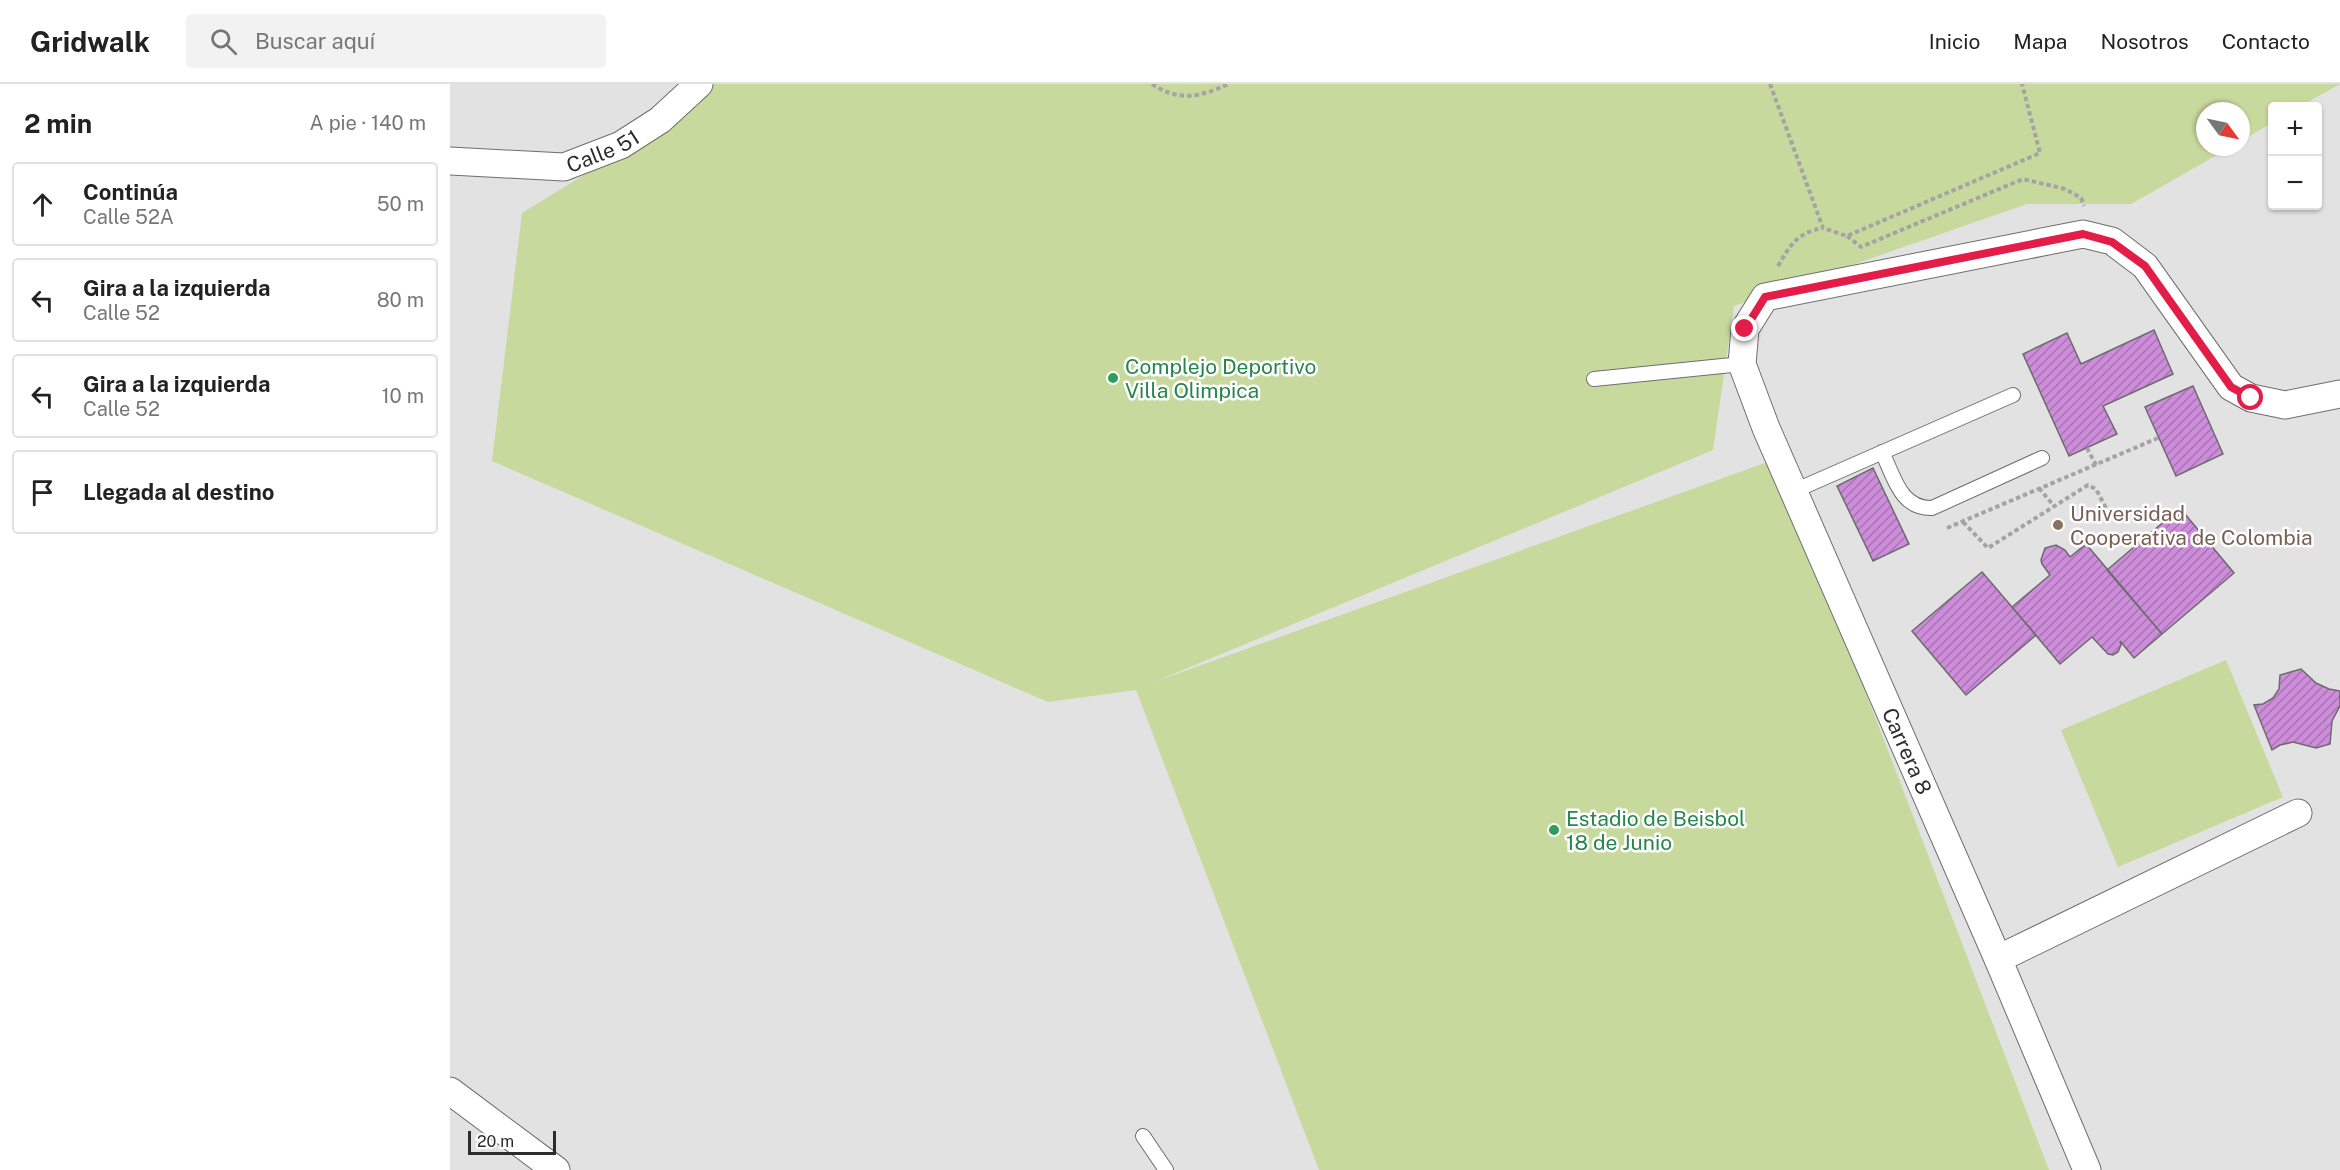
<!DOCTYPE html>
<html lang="es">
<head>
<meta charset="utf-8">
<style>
	:root { --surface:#fff; --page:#f2f2f2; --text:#222; --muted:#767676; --line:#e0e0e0 }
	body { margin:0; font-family:"Public Sans",sans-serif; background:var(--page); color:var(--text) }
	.controls { position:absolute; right:18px; top:18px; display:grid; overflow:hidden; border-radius:6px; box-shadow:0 2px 4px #0004 }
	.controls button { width:54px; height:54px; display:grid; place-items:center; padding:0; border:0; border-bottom:2px solid var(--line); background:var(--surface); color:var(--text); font:30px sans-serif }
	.compass { position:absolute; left:1746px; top:18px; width:54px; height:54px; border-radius:50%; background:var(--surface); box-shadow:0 2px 4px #0004; rotate:123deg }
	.scale { position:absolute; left:18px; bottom:15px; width:88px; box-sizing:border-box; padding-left:6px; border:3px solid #2c2c2c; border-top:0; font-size:16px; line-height:21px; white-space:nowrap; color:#2c2c2c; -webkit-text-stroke:4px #fff; paint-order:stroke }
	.stop { position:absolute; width:18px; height:18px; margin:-14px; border:4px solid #e11d48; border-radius:50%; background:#fff }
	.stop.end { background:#e11d48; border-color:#fff; box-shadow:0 2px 6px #0008 }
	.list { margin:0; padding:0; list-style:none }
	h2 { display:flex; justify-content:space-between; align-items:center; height:78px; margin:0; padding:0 24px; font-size:26px }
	h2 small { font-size:20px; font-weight:400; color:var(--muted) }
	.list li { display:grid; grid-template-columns:39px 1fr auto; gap:18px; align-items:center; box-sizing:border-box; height:84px; margin:0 12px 12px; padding:0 12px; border:2px solid var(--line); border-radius:6px }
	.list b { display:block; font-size:22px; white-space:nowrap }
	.list p { margin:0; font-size:20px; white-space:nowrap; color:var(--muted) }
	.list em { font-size:20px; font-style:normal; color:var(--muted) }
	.icon { flex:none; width:33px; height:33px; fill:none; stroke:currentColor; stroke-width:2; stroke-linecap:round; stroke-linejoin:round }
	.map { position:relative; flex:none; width:1890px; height:1086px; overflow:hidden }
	header { display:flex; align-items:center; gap:36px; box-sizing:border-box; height:84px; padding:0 30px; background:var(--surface); border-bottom:2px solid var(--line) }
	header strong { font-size:28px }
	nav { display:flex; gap:33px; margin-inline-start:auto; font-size:21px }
	.search { width:420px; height:54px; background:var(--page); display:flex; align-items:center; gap:15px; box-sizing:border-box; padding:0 21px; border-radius:6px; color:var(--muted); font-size:22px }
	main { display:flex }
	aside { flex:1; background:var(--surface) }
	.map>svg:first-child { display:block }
	.green { fill:#c8d99d }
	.building { fill:url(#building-hatch); stroke:#6b6b6b; stroke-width:1.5 }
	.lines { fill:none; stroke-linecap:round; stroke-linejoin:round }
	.lane-casing { stroke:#6e6e6f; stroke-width:16 }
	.street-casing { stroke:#6e6e6f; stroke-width:29 }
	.path { stroke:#a4a4a5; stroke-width:4; stroke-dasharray:4.5 3; stroke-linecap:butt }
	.lane { stroke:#fff; stroke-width:14 }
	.street { stroke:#fff; stroke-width:27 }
	.route { stroke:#e11d48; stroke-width:8 }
	.leisure-dot { fill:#2e9e5b; stroke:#fff; stroke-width:2 }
	.education-dot { fill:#8d6e63; stroke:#fff; stroke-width:2 }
	.labels { text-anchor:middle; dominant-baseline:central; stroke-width:5; stroke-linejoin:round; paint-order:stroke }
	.street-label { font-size:21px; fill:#2c2c2c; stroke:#fff }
	.leisure-label { font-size:21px; fill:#27864d; stroke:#fff; text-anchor:start }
	.education-label { font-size:21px; fill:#785e54; stroke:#fff; text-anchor:start }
</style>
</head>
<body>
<header>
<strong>Gridwalk</strong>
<div class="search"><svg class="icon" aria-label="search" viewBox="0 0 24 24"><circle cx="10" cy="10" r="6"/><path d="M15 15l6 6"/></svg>Buscar aquí</div>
<nav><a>Inicio</a><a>Mapa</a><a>Nosotros</a><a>Contacto</a></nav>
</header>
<main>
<aside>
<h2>2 min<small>A pie · 140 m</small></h2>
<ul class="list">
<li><svg class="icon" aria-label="ahead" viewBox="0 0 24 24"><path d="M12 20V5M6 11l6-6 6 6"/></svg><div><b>Continúa</b><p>Calle 52A</p></div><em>50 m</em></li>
<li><svg class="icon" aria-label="left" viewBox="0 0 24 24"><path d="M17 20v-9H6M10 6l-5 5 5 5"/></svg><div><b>Gira a la izquierda</b><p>Calle 52</p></div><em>80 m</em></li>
<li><svg class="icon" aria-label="left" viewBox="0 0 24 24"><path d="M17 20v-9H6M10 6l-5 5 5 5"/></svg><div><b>Gira a la izquierda</b><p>Calle 52</p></div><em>10 m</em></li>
<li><svg class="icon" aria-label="arrive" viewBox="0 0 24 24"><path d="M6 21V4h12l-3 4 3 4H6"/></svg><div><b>Llegada al destino</b></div></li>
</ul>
</aside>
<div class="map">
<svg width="1890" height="1086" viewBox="0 0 1890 1086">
	<defs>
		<pattern id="building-hatch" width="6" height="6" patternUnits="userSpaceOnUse" patternTransform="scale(1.5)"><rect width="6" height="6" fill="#cd8dda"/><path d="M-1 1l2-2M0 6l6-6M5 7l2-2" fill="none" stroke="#a773b1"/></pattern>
	</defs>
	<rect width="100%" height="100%" fill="#e2e2e3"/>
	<path class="green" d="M246,0H1890L1851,22H1822V39L1791,57V27H1755V63H1781L1681,120H1577L1284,222L1263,366L704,598L1326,375L1599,1086H869L686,606L598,618L42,377L72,129L248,21Z
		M1776,576L1833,713L1668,783L1611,646Z"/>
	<path class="building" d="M1704,246L1723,290L1653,322L1667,350L1619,372L1573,270L1617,249L1631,280Z
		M1743,302L1773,370L1726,392L1695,323Z
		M1423,384L1459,460L1423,477L1387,402Z
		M1730,424L1784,489L1712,550L1657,486Z
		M1636,460L1712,550L1684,574L1670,557L1671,561L1668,568L1663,571L1658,570L1642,553L1610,580L1562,523L1600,491L1592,480L1591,476L1595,464L1606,461L1615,466L1620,473Z
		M1532,488L1586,551L1516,611L1462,547Z
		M1851,585L1866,599L1879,605L1890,607V622L1882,637L1880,660L1866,664L1843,658L1830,661L1822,666L1804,621L1813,620L1823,614L1829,605L1830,591Z"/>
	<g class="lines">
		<g class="lane-casing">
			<path id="lane" d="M1144,295L1292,280
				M1432,368C1444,392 1450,425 1482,424L1592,374
				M1344,407L1563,311
				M693,1052L716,1086"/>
		</g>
		<g class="street-casing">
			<g id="street">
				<path id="s1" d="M0,77L114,83L171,61L210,36L249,0"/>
				<path d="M1548,875L1848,729"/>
				<path d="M0,1007L106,1086"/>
				<path d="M1637,1086L1548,875L1316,344L1292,280L1295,245L1315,213L1633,150L1662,157L1695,182L1781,303L1801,314L1835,321L1890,310"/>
			</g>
		</g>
		<path class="path" d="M702,0C730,19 751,12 779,0
			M1320,0L1373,144L1397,152L1590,69L1572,0
			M1397,152L1411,163L1573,95L1615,105L1631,114L1634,122
			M1328,182C1341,160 1347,149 1373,144
			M1637,364L1646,381
			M1589,404L1604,422
			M1513,438L1538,464L1638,401L1646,405L1657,426
			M1497,444L1708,354"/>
		<use href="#lane" class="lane"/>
		<use href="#street" class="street"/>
	</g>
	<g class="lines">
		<path class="route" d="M1295,245L1315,213L1633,150L1662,158L1695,182L1781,303L1801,314"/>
	</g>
	<g class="leisure-dot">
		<circle cx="663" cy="294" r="6"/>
		<circle cx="1104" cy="746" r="6"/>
	</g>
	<circle class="education-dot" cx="1608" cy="441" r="6"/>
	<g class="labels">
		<g class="street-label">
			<text stroke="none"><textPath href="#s1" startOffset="156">Calle 51</textPath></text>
			<text transform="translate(1457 667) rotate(66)">Carrera 8</text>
		</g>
		<g class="leisure-label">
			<text x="675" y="282">Complejo Deportivo<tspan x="675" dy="24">Villa Olimpica</tspan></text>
			<text x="1116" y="734">Estadio de Beisbol<tspan x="1116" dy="24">18 de Junio</tspan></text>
		</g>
		<g class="education-label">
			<text x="1620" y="429">Universidad<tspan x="1620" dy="24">Cooperativa de Colombia</tspan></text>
		</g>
	</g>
</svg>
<div class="controls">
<button>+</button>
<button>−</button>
</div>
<svg class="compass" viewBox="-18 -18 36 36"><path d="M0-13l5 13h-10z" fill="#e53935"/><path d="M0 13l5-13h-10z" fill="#767676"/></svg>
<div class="scale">20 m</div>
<div class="stop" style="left:1801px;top:314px"></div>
<div class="stop end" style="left:1295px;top:245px"></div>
</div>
</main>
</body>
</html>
